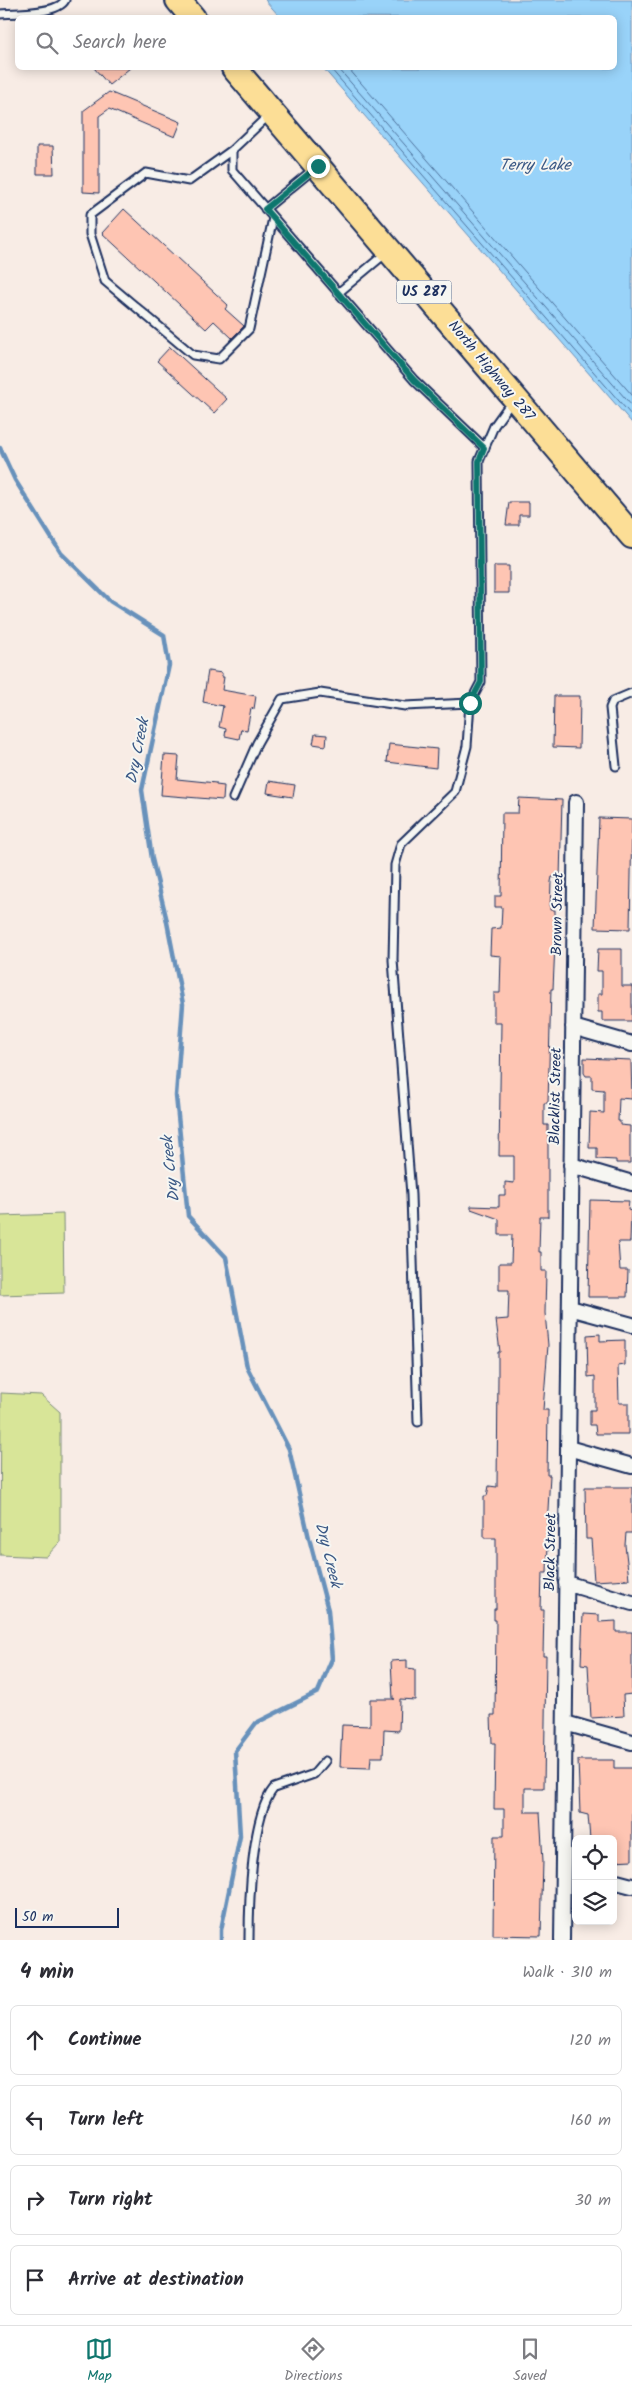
<!DOCTYPE html>
<html lang="en">
<head>
<meta charset="utf-8">
<style>
	:root { --surface:#fff; --page:#f2f2f3; --text:#2b2b33; --muted:#7c7c81; --line:#e1e1e2; --accent:#0f766e }
	body { margin:0; font-family:Kalam,sans-serif; background:var(--page); color:var(--text) }
	.controls { position:absolute; right:15px; bottom:15px; display:grid; overflow:hidden; border-radius:8px; box-shadow:0 2px 12px #0003 }
	.controls button { width:45px; height:45px; display:grid; place-items:center; padding:0; border:0; border-bottom:1px solid var(--line); background:var(--surface); color:var(--text); font:25px sans-serif }
	.scale { position:absolute; left:15px; bottom:12px; width:104px; box-sizing:border-box; padding-left:5px; border:2px solid #1b2f5e; border-top:0; font-size:14px; line-height:18px; white-space:nowrap; color:#1b2f5e; -webkit-text-stroke:4px #f6f6f2; paint-order:stroke }
	.stop { position:absolute; width:15px; height:15px; margin:-11px; border:4px solid #0f766e; border-radius:50%; background:#fff }
	.stop.end { background:#0f766e; border-color:#fff; box-shadow:0 1px 5px #0008 }
	.list { margin:0; padding:0; list-style:none }
	h2 { display:flex; justify-content:space-between; align-items:center; height:65px; margin:0; padding:0 20px; font-size:21px }
	h2 small { font-size:16px; font-weight:400; color:var(--muted) }
	.list li { display:grid; grid-template-columns:32px 1fr auto; gap:15px; align-items:center; box-sizing:border-box; height:70px; margin:0 10px 10px; padding:0 10px; border:1px solid var(--line); border-radius:8px }
	.list b { display:block; font-size:19px; white-space:nowrap }
	.list em { font-size:16px; font-style:normal; color:var(--muted) }
	.icon { flex:none; width:28px; height:28px; fill:none; stroke:currentColor; stroke-width:2; stroke-linecap:round; stroke-linejoin:round }
	.map { position:relative; flex:none; width:632px; height:1940px; overflow:hidden }
	.search { position:absolute; background:var(--surface); box-shadow:0 2px 12px #0003; left:15px; right:15px; top:15px; height:55px; display:flex; align-items:center; gap:12px; box-sizing:border-box; padding:0 18px; border-radius:8px; color:var(--muted); font-size:19px }
	.sheet { height:385px; background:var(--surface) }
	nav { display:flex; justify-content:space-around; align-items:center; box-sizing:border-box; height:70px; border-top:1px solid var(--line); background:var(--surface); font-size:14px; color:var(--muted) }
	nav a { display:grid; justify-items:center; gap:2px }
	nav .on { color:var(--accent) }
	.map>svg:first-child { display:block }
	.green { fill:#d8e598; stroke:#7a8a7b }
	.water { fill:#99d3f9; stroke:#6791bb }
	.lines { fill:none; stroke-linecap:round; stroke-linejoin:round }
	.shore { stroke:#4d719c; stroke-width:1 }
	.stream { stroke:#6791bb; stroke-width:4.5 }
	.building { fill:#fec5b3; stroke:#1b2f5e }
	.lane-casing { stroke:#1b2f5e; stroke-width:11 }
	.street-casing { stroke:#1b2f5e; stroke-width:18 }
	.highway-casing { stroke:#1b2f5e; stroke-width:28 }
	.lane { stroke:#f6f6f2; stroke-width:7 }
	.street { stroke:#f6f6f2; stroke-width:14 }
	.highway { stroke:#fcde96; stroke-width:24 }
	.route { stroke:#0f766e; stroke-width:6 }
	.labels { text-anchor:middle; dominant-baseline:central; stroke-width:4; stroke-linejoin:round; paint-order:stroke }
	.shield { fill:#f6f6f2; stroke:#5d6b8a; stroke-width:1 }
	.shield-label { font-size:14px; font-weight:bold; fill:#1b2f5e }
	.street-label { font-size:15px; fill:#1b2f5e; stroke:#f6f6f2 }
	.water-label { font-size:16px; font-style:italic; fill:#3a5885; stroke:#f6f6f2 }
</style>
</head>
<body>
<div class="map">
<svg width="632" height="1940" viewBox="0 0 632 1940">
	<rect width="100%" height="100%" fill="#f8ece5"/>
	<filter id="ink" filterUnits="userSpaceOnUse"><feTurbulence type="fractalNoise" baseFrequency=".02" numOctaves="2"/><feDisplacementMap in="SourceGraphic" scale="10" xChannelSelector="R" yChannelSelector="G"/><feConvolveMatrix kernelMatrix="1 2 1 2 8 2 1 2 1" color-interpolation-filters="sRGB"/></filter>
	<g filter="url(#ink)">
		<path class="green" d="M63,1214L64,1293L0,1295V1216Z
			M1,1393L41,1395L60,1412V1542L46,1557L0,1555Z"/>
		<path class="water" d="M265,0H632V423L323,68H614V18L280,17Z"/>
		<g class="lines">
			<path class="shore" d="M330,68L632,416
				M338,68L632,406
				M348,68L632,395"/>
			<path class="stream" d="M0,448L15,480L61,553L110,601L164,635L169,665L142,790L152,859L166,917L183,1004L176,1096L188,1216L226,1257L247,1367L289,1449L309,1538L328,1610L332,1659L318,1692L256,1723L235,1751L240,1836L221,1930V1940"/>
		</g>
		<path class="building" d="M94,68H130L109,85Z
			M109,92L181,122L175,137L109,109L99,116V193L83,192V111Z
			M37,146H53L54,174H37Z
			M124,209L228,305L225,309L244,326L232,338L214,321L206,329L102,233Z
			M170,347L227,399L214,413L157,361Z
			M509,502H529V515H519V525H506Z
			M494,566H509V593H494Z
			M208,671L222,673V677H224L222,690L256,696L254,709L251,708L247,730L241,729L239,739L225,736L226,729L219,727L223,706L203,702Z
			M554,696H580L579,748L553,747Z
			M315,734L327,735L326,746L313,744Z
			M389,744L437,749L436,768L387,762Z
			M164,755L179,756L177,779L216,783V785L224,786L223,800L161,795Z
			M269,781L295,785L293,797L267,793Z
			M519,798L562,800L560,878L552,877L551,882L550,910H555V944L553,989H551L548,1103H544V1125H548V1217H540L539,1252H541V1271H546L545,1313L548,1345L543,1410H548L547,1475H550L546,1544H548L547,1573H542L541,1610H544L543,1656H546L544,1788H525V1812H540L543,1861L541,1936L493,1935L494,1836H504V1809H494L495,1743H492L491,1715H495L496,1620H494V1609H496V1538H484V1496H487L489,1486L497,1487L498,1376V1352H500L496,1320L508,1319L509,1290H499V1263H511L512,1235H499V1219L471,1209V1206L499,1207V1195H505V1182L514,1183V1156H499L501,1023H494V993H500L501,956L490,955L491,929L501,928L502,907H495V896H501L502,813H518Z
			M599,818L632,819L630,929L595,928Z
			M598,949H622V986H632V1021H602V1012H598V994H602V971H597Z
			M584,1058L631,1060L632,1099L619,1098L618,1121H620V1125L630,1126V1163H616V1160L597,1159V1148H589L590,1112L604,1113V1090L592,1089V1076H586L584,1073Z
			M590,1200L629,1201L628,1210L631,1211L630,1242H618L620,1270H628L627,1297H588Z
			M600,1334V1341L625,1340V1365L618,1366L619,1403H628V1434H596L595,1425H590V1410H595V1376L588,1377L587,1335Z
			M585,1487H632V1533H626L625,1545L629,1579L594,1581L591,1539H586Z
			M583,1614L599,1615V1622L616,1621V1632H632V1694L623,1695L624,1716L591,1718L588,1665L581,1664Z
			M407,1660V1668L415,1669V1700L400,1699L399,1731L384,1730L383,1757H371L370,1768L340,1767L342,1725L370,1726V1699H395H393L391,1661Z
			M578,1760H614V1768H632V1860L613,1861V1839H590L588,1815L580,1813Z"/>
		<g class="lines">
			<g class="lane-casing">
				<path id="lane" d="M0,14C15,13 58,14 65,0
					M270,114L232,150V170L414,380L485,448
					M232,150L189,181L146,173L90,215V234L105,281L193,355L219,359L249,329L273,218
					M265,209L315,168
					M338,293L386,253
					M616,766L610,708L613,701L632,693
					M233,798L257,743L282,699L320,693L405,706L470,703L481,682L479,461L494,426L512,401
					M418,1422L411,1195L393,960L395,865L401,844L455,792L467,746L470,703
					M249,1940C249,1904 251,1815 274,1788L314,1774L325,1761"/>
			</g>
			<g class="street-casing">
				<path id="street" d="M573,1027L632,1044
					M571,1165L632,1183
					M570,1308L632,1325
					M568,1448L632,1466
					M566,1583L632,1603
					M565,1723L632,1742
					M613,1881L632,1886
					M562,1940L576,802"/>
			</g>
			<g class="highway-casing">
				<path id="highway" d="M178,0L193,18
					M234,68L632,536"/>
			</g>
			<use href="#lane" class="lane"/>
			<use href="#street" class="street"/>
			<use href="#highway" class="highway"/>
		</g>
	</g>
	<g class="lines" filter="url(#ink)">
		<path class="route" d="M318,166L265,209L414,380L484,448L479,461L481,682L470,703"/>
	</g>
	<g class="labels">
		<rect class="shield" x="396.5" y="280.5" width="55" height="23" rx="4"/>
		<g class="shield-label">
			<text x="424" y="292">US 287</text>
		</g>
		<g class="street-label">
			<text transform="translate(491 371) rotate(50)">North Highway 287</text>
			<text transform="translate(558 914) rotate(-89)">Brown Street</text>
			<text transform="translate(556 1096) rotate(-89)">Blacklist Street</text>
			<text transform="translate(551 1552) rotate(-89)">Black Street</text>
		</g>
		<g class="water-label">
			<text x="535" y="165">Terry Lake</text>
			<text transform="translate(138 751) rotate(-79)">Dry Creek</text>
			<text transform="translate(171 1169) rotate(-96)">Dry Creek</text>
			<text transform="translate(328 1555) rotate(76)">Dry Creek</text>
		</g>
	</g>
</svg>
<div class="controls">
<button><svg class="icon" aria-label="locate" viewBox="0 0 24 24"><circle cx="12" cy="12" r="6"/><path d="M12 2v4M12 18v4M2 12h4M18 12h4"/></svg></button>
<button><svg class="icon" aria-label="layers" viewBox="0 0 24 24"><path d="M12 4l9 5-9 5-9-5zM3 14l9 5 9-5"/></svg></button>
</div>
<div class="scale">50 m</div>
<div class="stop" style="left:470px;top:703px"></div>
<div class="stop end" style="left:318px;top:166px"></div>
<div class="search"><svg class="icon" aria-label="search" viewBox="0 0 24 24"><circle cx="10" cy="10" r="6"/><path d="M15 15l6 6"/></svg>Search here</div>
</div>
<section class="sheet">
<h2>4 min<small>Walk · 310 m</small></h2>
<ul class="list">
<li><svg class="icon" aria-label="ahead" viewBox="0 0 24 24"><path d="M12 20V5M6 11l6-6 6 6"/></svg><div><b>Continue</b></div><em>120 m</em></li>
<li><svg class="icon" aria-label="left" viewBox="0 0 24 24"><path d="M17 20v-9H6M10 6l-5 5 5 5"/></svg><div><b>Turn left</b></div><em>160 m</em></li>
<li><svg class="icon" aria-label="right" viewBox="0 0 24 24"><path d="M7 20v-9h11M14 6l5 5-5 5"/></svg><div><b>Turn right</b></div><em>30 m</em></li>
<li><svg class="icon" aria-label="arrive" viewBox="0 0 24 24"><path d="M6 21V4h12l-3 4 3 4H6"/></svg><div><b>Arrive at destination</b></div></li>
</ul>
</section>
<nav>
<a class="on"><svg class="icon" aria-label="map" viewBox="0 0 24 24"><path d="M3 6l6-2 6 2 6-2v14l-6 2-6-2-6 2zM9 4v14M15 6v14"/></svg>Map</a>
<a><svg class="icon" aria-label="directions" viewBox="0 0 24 24"><path d="M12 3l9 9-9 9-9-9zM9 14v-3h6M13 9l2 2-2 2"/></svg>Directions</a>
<a><svg class="icon" aria-label="saved" viewBox="0 0 24 24"><path d="M7 4h10v16l-5-4-5 4z"/></svg>Saved</a>
</nav>
</body>
</html>
